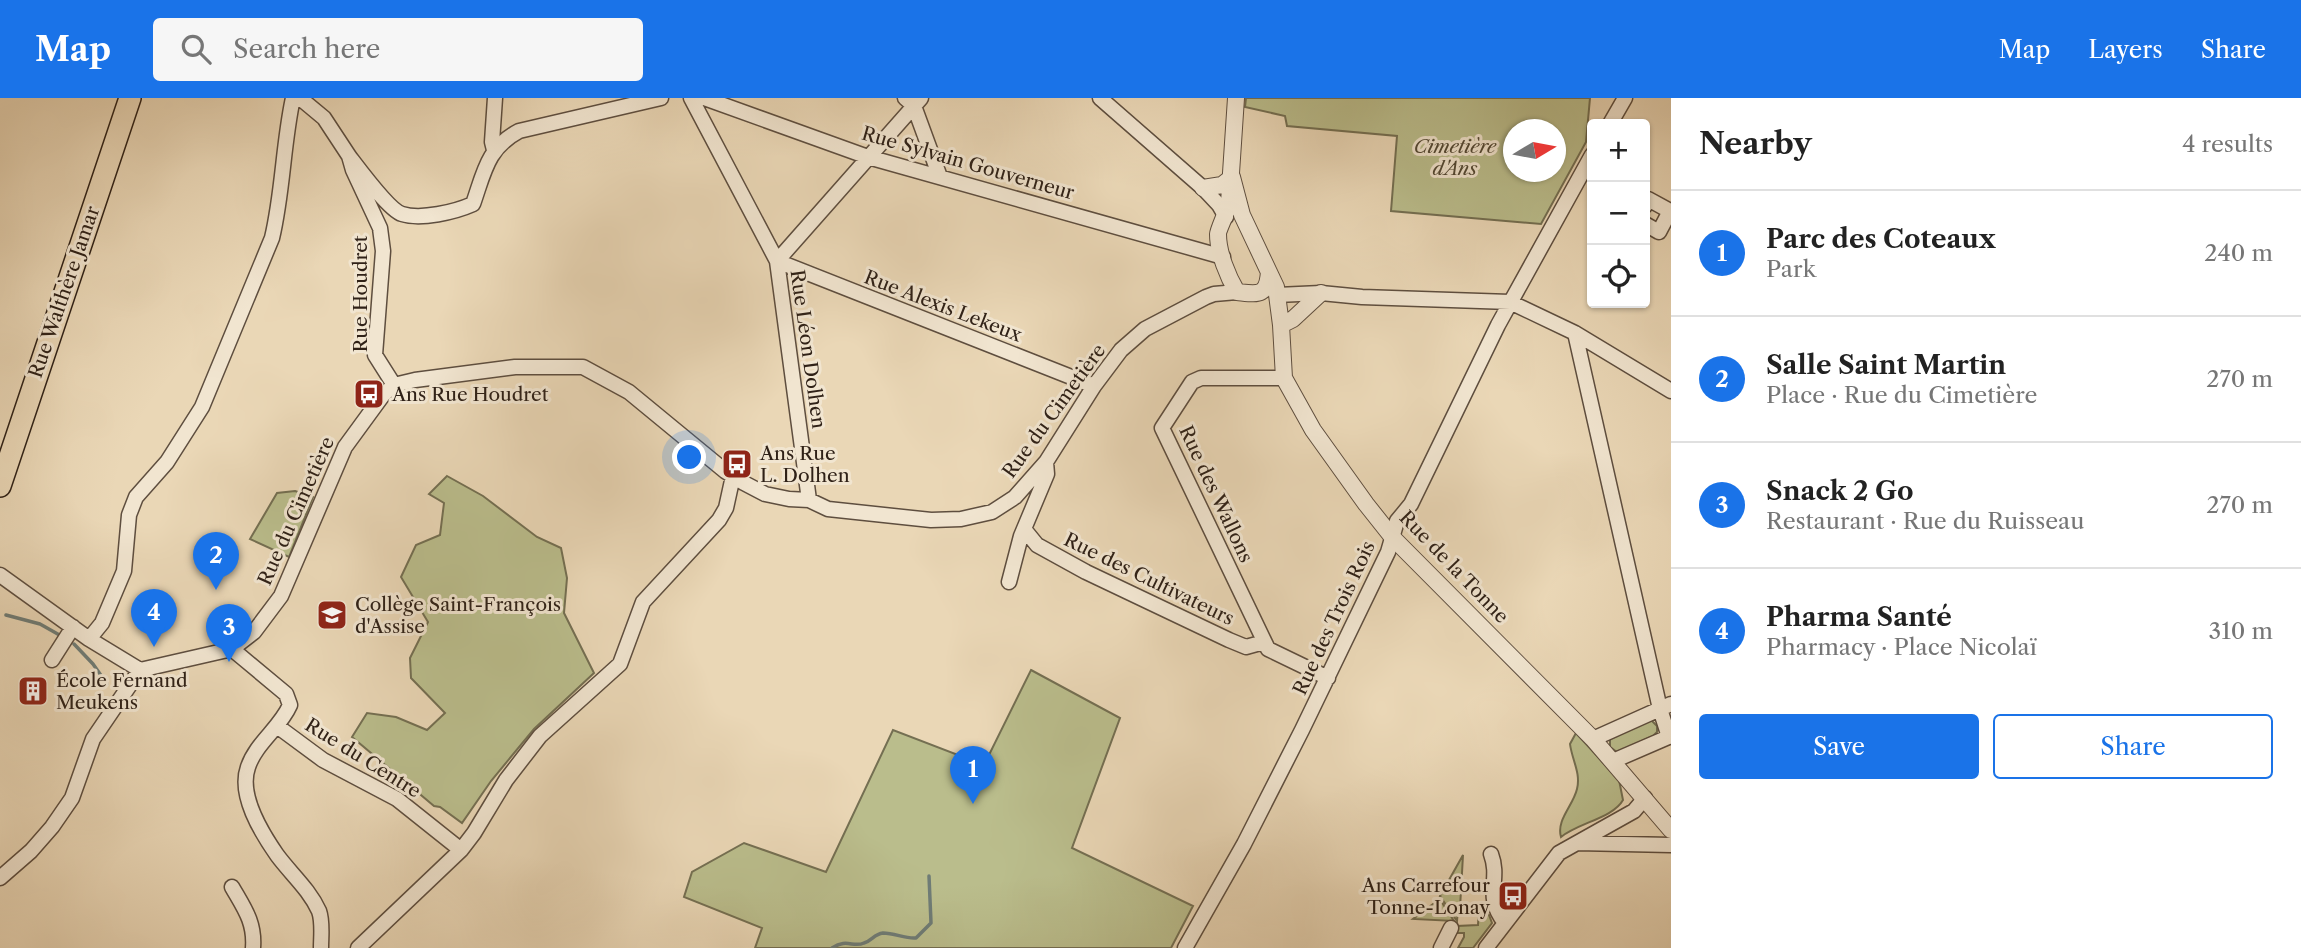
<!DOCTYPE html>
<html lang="en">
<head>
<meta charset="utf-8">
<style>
	:root { --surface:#fff; --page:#f6f6f6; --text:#222; --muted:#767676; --line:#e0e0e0; --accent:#1a73e8 }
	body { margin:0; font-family:"Libre Caslon Text",serif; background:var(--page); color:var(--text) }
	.controls { position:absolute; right:21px; top:21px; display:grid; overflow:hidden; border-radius:7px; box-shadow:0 2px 5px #0004 }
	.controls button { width:63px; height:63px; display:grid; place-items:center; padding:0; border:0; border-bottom:2px solid var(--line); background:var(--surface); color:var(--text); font:35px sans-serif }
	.compass { position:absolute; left:1503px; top:21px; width:63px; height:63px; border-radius:50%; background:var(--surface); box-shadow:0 2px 5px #0004; rotate:80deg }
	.you { position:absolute; left:690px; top:360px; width:24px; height:24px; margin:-18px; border:5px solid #fff; border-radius:50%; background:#1a73e8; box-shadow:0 0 0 10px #1a73e833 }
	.badge { display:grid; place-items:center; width:46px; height:46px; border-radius:50%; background:var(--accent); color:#fff; font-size:23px; font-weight:700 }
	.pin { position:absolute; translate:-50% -58px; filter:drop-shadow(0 2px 4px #0008) }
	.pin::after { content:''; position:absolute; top:37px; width:24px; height:21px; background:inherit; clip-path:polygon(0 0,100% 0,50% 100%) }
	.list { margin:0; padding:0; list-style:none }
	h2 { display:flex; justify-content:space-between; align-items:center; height:91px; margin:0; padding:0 28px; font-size:30px }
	h2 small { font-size:23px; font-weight:400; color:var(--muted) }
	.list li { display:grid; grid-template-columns:46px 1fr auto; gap:21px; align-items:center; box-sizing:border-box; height:126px; padding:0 28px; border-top:2px solid var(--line) }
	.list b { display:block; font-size:26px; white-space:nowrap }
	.list p { margin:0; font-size:23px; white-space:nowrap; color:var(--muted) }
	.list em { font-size:23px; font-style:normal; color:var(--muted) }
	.actions { display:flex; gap:14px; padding:21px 28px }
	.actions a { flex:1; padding:16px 0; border:2px solid var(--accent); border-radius:7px; text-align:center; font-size:24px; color:var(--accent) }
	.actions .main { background:var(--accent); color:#fff }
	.icon { flex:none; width:38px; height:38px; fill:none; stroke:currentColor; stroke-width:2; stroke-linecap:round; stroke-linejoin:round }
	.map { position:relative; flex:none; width:1671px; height:850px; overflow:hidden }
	header { display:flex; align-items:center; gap:42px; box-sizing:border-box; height:98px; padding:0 35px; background:var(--accent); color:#fff }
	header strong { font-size:33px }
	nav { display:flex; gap:38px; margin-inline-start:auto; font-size:24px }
	.search { width:490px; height:63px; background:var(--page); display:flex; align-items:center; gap:18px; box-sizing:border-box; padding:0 24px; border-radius:7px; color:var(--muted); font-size:26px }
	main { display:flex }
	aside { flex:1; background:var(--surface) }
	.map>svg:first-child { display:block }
	.green { fill:#babd8c; stroke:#746f52; stroke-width:2; fill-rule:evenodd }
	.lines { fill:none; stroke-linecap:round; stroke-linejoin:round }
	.stream { stroke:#6f7c76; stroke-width:3.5 }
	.minor-casing { stroke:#5e4e3f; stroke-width:17 }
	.tertiary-casing { stroke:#5e4e3f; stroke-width:18 }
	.primary-casing { stroke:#2f2117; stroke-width:24 }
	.minor { stroke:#f1e5d0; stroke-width:14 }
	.tertiary { stroke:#f1e5d0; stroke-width:16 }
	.primary { stroke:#ead7b6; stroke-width:21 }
	.labels { text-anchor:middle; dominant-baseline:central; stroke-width:6; stroke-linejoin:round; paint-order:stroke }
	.park-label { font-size:19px; font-style:italic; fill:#524834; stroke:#f1e5d0 }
	.street-label { font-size:19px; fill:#2f2117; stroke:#f1e5d0 }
	.poi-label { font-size:19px; fill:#2f2117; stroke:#f1e5d0; text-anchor:start }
</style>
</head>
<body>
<header>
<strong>Map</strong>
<div class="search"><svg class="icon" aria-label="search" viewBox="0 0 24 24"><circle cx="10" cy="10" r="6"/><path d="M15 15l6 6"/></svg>Search here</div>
<nav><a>Map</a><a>Layers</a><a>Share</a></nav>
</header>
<main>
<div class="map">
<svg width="1671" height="850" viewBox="0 0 1671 850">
	<rect width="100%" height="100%" fill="#ead7b6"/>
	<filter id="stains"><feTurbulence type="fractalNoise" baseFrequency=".00286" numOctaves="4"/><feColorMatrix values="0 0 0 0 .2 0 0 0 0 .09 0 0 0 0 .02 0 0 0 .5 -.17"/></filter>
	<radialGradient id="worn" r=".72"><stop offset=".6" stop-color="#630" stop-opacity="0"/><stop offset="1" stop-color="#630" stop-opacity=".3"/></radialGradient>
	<path class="green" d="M1246,0H1590L1586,44L1541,126L1391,113L1397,38L1287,28L1285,18L1245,9ZM1514,32H1556V74H1514Z
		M447,378L483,398L537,439L561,450L567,480L564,515L594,575L534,631L491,683L462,725L440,709L434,708L352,639L367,615L396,619L427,632L445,615L411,580L410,560L428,524L401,479L416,447L440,437L444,405L429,396Z
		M295,393L313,399L289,459L250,441L277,395Z
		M1031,572L1120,620L1072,750L1193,808L1171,850H755L762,830L684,799L692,774L744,745L826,774L893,632L984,667Z
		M1651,622L1657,628V634L1653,638L1617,654L1610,649V641Z
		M1576,635L1619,682L1623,702C1613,720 1578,725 1561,739C1556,722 1573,708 1577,691C1581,675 1572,662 1570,646Z
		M1463,757L1460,810L1458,811L1457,823L1440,798Z
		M1439,800L1454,823L1413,821L1437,803Z
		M1479,811L1489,817L1492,825L1473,850H1458L1464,839V835H1457V828L1478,827Z"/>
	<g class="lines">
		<path class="stream" d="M6,517L40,526L63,539
			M74,546L93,566L107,586
			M832,850C847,840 853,850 864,845C872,843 874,836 883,835C895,835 905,841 916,840L931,825L929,778"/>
		<g class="minor-casing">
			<path id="minor" d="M300,0L324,20L349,58L353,72L380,130L383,153L375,257L394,287
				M691,0L777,163L809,402
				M704,0L868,59L1223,159
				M905,0L914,8L940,79
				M1100,0L1203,90L1219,107L1226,119
				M1610,26L1625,0
				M494,52L492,44L495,0
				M349,58C359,71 389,112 402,116C421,122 455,114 473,106C484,75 487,50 519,33L661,0
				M1645,108L1648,101L1670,113L1659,134L1645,126
				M777,163L1094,288
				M777,163L921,0
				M1277,197L1321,195L1362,199L1510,204L1575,235L1671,293
				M1575,235L1660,611L1669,639
				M1284,280H1201L1192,284L1162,330L1268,551L1328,580
				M1024,431L1037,447L1086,474L1229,542L1246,549L1264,544
				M0,477L89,541L140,572
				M1009,484L1021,438L1047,376L1046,364
				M89,541L102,525L124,473L129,417L136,399L167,364L202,309L272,140C283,94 283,46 293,0
				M232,551L286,596L290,607C280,630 256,645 248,669C238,697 261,734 277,757C291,776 309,791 319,813C323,824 321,838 321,850
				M52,562L73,529
				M277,628L323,662L397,701L461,752
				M1593,641L1671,606
				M1613,663L1671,638
				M1577,745L1671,747
				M1491,756C1501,783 1483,797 1505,825
				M0,780L31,753L52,729L72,700L93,641L140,572L232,551L254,534L281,498L345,349L383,297L394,287L415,282L515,269H583L629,294L725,373L744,385L765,396L789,401L809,402L828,411L931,422L961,421L992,414L1015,399L1046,364L1094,288L1121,252L1145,231L1206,199L1214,196L1237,194
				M232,789C244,810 255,824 253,850
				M358,850L461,752L474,735L506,682L540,638L620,566L643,504L719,422L726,410L733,378
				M1185,850L1244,746L1302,632L1388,454L1397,423L1411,406L1498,227L1592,57
				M1441,850L1451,830
				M1486,850L1559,755L1634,713L1645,700"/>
		</g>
		<g class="tertiary-casing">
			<path id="tertiary" d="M1236,0L1229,105C1227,114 1218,132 1218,136C1218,155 1228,179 1237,194C1258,196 1267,199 1269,174
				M1232,79L1242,117L1276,189L1281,227L1284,280L1313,332L1366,406L1393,440L1593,641L1671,732
				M1203,90L1222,87L1232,79
				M1281,227L1293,221L1321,195"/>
		</g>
		<g class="primary-casing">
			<path id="primary" d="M0,388L130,0"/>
		</g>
		<use href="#minor" class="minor"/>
		<use href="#tertiary" class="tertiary"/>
		<use href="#primary" class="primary"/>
	</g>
	<defs>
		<g id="bus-square" transform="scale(1.575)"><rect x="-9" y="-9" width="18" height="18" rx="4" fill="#8f2418" stroke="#f1e5d0"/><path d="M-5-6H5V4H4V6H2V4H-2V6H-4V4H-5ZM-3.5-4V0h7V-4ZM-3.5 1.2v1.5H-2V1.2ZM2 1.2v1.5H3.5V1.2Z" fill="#fff"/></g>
		<g id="school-square" transform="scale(1.575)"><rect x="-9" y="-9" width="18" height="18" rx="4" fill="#8f2418" stroke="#f1e5d0"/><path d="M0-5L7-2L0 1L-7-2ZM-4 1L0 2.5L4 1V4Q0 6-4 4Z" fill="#fff"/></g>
		<g id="building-square" transform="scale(1.575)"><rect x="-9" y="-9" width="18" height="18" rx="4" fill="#8f2418" stroke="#f1e5d0"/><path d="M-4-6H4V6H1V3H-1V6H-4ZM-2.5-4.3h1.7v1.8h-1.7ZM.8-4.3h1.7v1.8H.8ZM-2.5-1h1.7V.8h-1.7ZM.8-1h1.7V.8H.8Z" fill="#fff"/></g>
	</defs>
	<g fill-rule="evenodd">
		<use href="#bus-square" x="369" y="296"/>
		<use href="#bus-square" x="737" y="366"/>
		<use href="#school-square" x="332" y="517"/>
		<use href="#building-square" x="33" y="593"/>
		<use href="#bus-square" x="1513" y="798"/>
	</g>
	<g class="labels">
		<g class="park-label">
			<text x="1455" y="48">Cimetière<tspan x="1455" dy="22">d'Ans</tspan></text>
		</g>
		<g class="street-label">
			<text transform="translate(968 65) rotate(16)">Rue Sylvain Gouverneur</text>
			<text transform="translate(64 194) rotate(-71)">Rue Walthère Jamar</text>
			<text transform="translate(360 196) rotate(-90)">Rue Houdret</text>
			<text transform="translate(943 208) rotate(21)">Rue Alexis Lekeux</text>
			<text transform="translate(808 251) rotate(82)">Rue Léon Dolhen</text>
			<text transform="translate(1054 313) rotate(-54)">Rue du Cimetière</text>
			<text transform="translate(1216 396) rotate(65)">Rue des Wallons</text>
			<text transform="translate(296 413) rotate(-66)">Rue du Cimetière</text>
			<text transform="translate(1454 469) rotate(46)">Rue de la Tonne</text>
			<text transform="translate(1149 481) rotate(26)">Rue des Cultivateurs</text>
			<text transform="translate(1334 520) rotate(-65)">Rue des Trois Rois</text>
			<text transform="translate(363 660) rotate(32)">Rue du Centre</text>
		</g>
		<g class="poi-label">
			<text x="392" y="296">Ans Rue Houdret</text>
			<text x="760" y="355">Ans Rue<tspan x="760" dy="22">L. Dolhen</tspan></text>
			<text x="355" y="506">Collège Saint-François<tspan x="355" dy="22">d'Assise</tspan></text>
			<text x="56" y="582">École Fernand<tspan x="56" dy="22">Meukens</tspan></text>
			<text x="1490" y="787" text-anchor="end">Ans Carrefour<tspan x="1490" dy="22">Tonne-Lonay</tspan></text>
		</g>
	</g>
	<rect width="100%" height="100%" filter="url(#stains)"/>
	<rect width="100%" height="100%" fill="url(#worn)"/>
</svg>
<div class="controls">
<button>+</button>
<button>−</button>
<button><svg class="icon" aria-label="locate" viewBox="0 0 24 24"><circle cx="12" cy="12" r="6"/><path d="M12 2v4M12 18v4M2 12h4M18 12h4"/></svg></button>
</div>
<svg class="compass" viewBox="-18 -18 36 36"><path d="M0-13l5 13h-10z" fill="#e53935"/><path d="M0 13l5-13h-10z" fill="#767676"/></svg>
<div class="you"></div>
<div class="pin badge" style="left:973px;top:706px">1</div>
<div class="pin badge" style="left:216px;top:492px">2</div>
<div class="pin badge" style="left:229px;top:564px">3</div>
<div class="pin badge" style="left:154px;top:549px">4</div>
</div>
<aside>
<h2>Nearby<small>4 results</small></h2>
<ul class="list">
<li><span class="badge">1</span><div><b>Parc des Coteaux</b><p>Park</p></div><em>240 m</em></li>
<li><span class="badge">2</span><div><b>Salle Saint Martin</b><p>Place · Rue du Cimetière</p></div><em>270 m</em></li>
<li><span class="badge">3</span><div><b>Snack 2 Go</b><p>Restaurant · Rue du Ruisseau</p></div><em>270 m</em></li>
<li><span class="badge">4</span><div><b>Pharma Santé</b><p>Pharmacy · Place Nicolaï</p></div><em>310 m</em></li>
</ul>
<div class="actions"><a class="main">Save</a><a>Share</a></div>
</aside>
</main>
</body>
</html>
